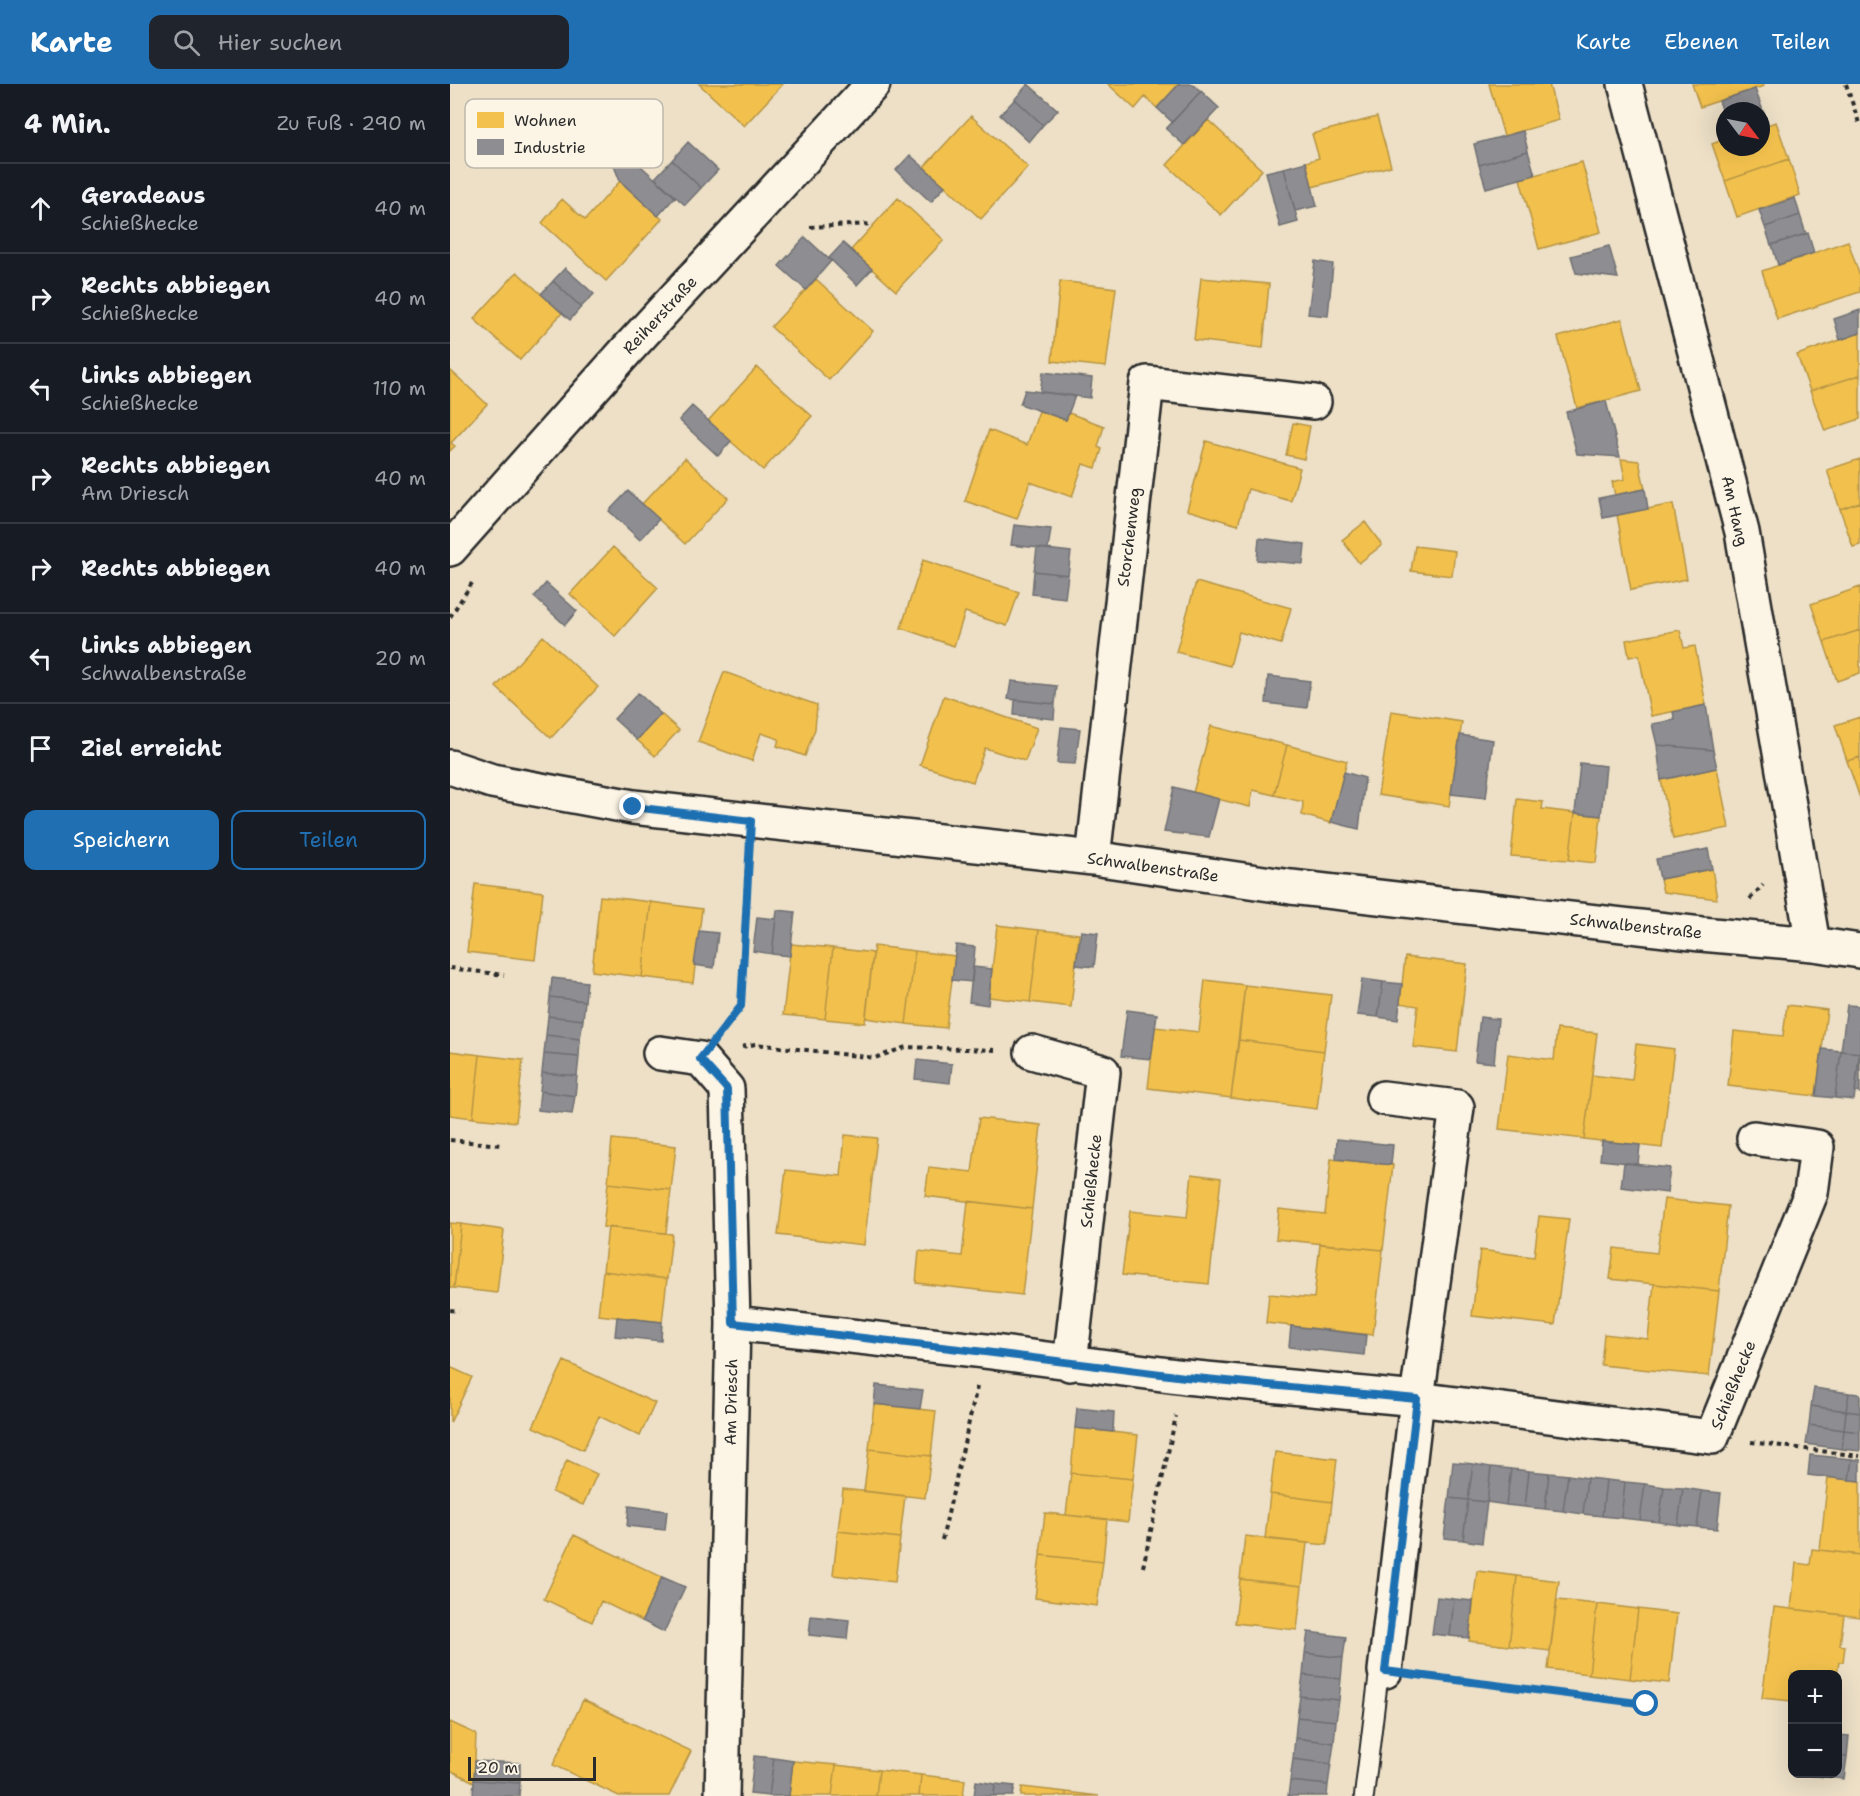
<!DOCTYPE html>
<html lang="de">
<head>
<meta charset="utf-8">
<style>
	:root { --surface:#171b24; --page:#20242c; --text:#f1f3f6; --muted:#9ea1a6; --line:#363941; --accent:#1f6fb2 }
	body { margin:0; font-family:"Shantell Sans",sans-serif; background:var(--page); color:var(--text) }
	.controls { position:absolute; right:18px; bottom:18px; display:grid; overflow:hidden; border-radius:12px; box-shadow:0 6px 24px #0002 }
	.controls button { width:54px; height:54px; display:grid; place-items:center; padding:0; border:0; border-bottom:2px solid var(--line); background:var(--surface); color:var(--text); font:30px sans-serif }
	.compass { position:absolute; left:1266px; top:18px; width:54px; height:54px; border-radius:50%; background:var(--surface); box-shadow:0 6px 24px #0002; rotate:122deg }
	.scale { position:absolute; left:18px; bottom:15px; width:128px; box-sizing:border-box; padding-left:6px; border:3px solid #2b2b2b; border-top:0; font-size:16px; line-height:21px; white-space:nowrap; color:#2b2b2b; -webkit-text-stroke:4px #fcf5e5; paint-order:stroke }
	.stop { position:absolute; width:18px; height:18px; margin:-14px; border:4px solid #1f6fb2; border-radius:50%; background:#fff }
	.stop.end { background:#1f6fb2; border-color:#fff; box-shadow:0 2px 6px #0008 }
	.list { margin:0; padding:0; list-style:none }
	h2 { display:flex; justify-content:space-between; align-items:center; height:78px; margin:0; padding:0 24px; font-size:26px }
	h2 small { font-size:20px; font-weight:400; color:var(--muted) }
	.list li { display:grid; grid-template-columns:39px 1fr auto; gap:18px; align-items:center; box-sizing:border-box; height:90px; padding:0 24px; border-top:2px solid var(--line) }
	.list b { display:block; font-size:22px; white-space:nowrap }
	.list p { margin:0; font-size:20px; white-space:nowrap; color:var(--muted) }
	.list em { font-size:20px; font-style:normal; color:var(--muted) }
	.actions { display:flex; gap:12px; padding:18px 24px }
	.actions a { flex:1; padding:14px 0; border:2px solid var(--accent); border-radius:12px; text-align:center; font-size:21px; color:var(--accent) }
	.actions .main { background:var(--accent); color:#fff }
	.icon { flex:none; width:33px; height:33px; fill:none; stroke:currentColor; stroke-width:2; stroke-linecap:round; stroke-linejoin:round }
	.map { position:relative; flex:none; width:1410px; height:1712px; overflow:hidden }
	header { display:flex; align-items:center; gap:36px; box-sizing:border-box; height:84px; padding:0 30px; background:var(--accent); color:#fff }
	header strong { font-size:28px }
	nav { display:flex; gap:33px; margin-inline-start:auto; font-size:21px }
	.search { width:420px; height:54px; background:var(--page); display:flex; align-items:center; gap:15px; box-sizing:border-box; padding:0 21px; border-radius:12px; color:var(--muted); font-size:22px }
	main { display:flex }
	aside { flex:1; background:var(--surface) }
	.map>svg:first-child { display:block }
	.homes { fill:#f2c14e; stroke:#b69444; stroke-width:1.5 }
	.industry { fill:#8d8d92; stroke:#707073; stroke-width:1.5 }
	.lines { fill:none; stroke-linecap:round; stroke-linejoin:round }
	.service-casing { stroke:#2b2b2b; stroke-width:22 }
	.minor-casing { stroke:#2b2b2b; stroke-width:38 }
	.path { stroke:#2b2b2b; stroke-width:4; stroke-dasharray:4.5 4.5; stroke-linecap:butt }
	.service { stroke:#fcf5e5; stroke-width:18 }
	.minor { stroke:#fcf5e5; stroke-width:33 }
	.route { stroke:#1f6fb2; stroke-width:8 }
	.labels { text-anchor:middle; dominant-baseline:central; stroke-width:6; stroke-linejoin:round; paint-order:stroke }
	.street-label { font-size:16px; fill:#2b2b2b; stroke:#fcf5e5 }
	.key { fill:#fcf5e5; stroke:#bdb8ad; stroke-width:1.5 }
	.key-label { font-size:16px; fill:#2b2b2b }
</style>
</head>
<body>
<header>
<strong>Karte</strong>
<div class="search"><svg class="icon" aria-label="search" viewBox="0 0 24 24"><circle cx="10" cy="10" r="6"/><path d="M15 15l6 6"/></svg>Hier suchen</div>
<nav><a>Karte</a><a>Ebenen</a><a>Teilen</a></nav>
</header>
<main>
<aside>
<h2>4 Min.<small>Zu Fuß · 290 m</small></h2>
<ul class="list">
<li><svg class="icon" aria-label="ahead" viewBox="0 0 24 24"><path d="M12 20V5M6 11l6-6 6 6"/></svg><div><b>Geradeaus</b><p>Schießhecke</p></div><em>40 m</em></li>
<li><svg class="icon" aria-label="right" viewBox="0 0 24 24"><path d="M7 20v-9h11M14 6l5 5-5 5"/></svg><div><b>Rechts abbiegen</b><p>Schießhecke</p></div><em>40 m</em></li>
<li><svg class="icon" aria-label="left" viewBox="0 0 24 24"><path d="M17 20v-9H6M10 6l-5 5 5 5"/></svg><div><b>Links abbiegen</b><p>Schießhecke</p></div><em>110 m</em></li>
<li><svg class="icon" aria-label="right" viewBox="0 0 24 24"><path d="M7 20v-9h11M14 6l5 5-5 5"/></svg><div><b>Rechts abbiegen</b><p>Am Driesch</p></div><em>40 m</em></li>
<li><svg class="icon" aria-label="right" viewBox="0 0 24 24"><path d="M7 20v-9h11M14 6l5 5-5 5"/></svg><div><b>Rechts abbiegen</b></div><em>40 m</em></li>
<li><svg class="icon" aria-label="left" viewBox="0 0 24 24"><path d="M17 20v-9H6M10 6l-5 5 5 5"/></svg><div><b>Links abbiegen</b><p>Schwalbenstraße</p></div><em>20 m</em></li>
<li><svg class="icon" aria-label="arrive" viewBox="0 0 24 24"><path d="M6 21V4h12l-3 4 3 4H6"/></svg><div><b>Ziel erreicht</b></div></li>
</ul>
<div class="actions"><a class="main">Speichern</a><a>Teilen</a></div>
</aside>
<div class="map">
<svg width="1410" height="1712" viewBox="0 0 1410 1712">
	<rect width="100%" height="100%" fill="#ede0c7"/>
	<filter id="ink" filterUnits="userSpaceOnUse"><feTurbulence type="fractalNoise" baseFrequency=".0167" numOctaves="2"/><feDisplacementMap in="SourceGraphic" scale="12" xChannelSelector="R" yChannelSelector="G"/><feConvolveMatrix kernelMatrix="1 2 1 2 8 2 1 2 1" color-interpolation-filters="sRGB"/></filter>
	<g filter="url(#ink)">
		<path class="homes" d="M249,0H333L294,42Z
			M658,0H729L707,24L695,13L685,25Z
			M1039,0H1099L1109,36L1054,52Z
			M1242,0H1313L1314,2L1250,23Z
			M521,32L578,83L531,135L474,83Z
			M927,33L941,82L862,103L856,78L869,74L862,50Z
			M758,36L812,86L771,131L717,81Z
			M1326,38L1339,75L1275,97L1262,60L1275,55V63H1311V43Z
			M1339,75L1350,111L1287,133L1275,97Z
			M1132,78L1151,148L1089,165L1070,95Z
			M170,97L212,135L156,197L92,139L112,115L135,136Z
			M448,114L494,156L446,207L401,166Z
			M1398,157L1410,193V208L1327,235L1312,187Z
			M67,188L112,229L70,276L24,235Z
			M751,194L819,200L813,264L744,256Z
			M366,195L423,247L379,296L321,243Z
			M610,197L666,204L656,283L602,277Z
			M1172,235L1191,307L1127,324L1108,253Z
			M1410,249V291L1360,307L1347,271Z
			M307,283L362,332L313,386L258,337Z
			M0,286L37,320L1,359L5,362L0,367Z
			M1410,291V335L1375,347L1360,307Z
			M589,327L616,336L619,329L654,342L648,363L652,365L646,384L633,380L622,413L580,398L567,435L515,417L539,346L577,361Z
			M843,339L860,342L854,375L836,371Z
			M756,357L850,384L841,417L798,405L788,441L737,426Z
			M235,374L278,414L235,460L192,420Z
			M1171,375L1189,377L1195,405L1165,411L1162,398L1175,395Z
			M1410,375V418L1390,425L1377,386Z
			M1410,418V461L1403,463L1390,425Z
			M1223,420L1237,495L1181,506L1167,431Z
			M915,438L932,461L909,479L892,456Z
			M965,462L1005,467L1002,492L961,487Z
			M163,463L208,504L165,552L120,510Z
			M473,476L569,508L557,542L515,528L504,562L451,544Z
			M746,498L841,524L831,560L789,548L780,582L726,568Z
			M1410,503V546L1374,558L1361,520Z
			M1230,546L1234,564L1245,562L1256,621L1201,632L1189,571L1179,573L1176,556Z
			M1410,546V589L1387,597L1374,558Z
			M93,552L148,603L101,654L46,603Z
			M274,588L367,621L365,645L355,672L327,662L329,655L311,649L302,677L248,658Z
			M494,612L587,644L575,677L535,664L523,698L470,681Z
			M941,627L1012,638L999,722L928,711Z
			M211,630L229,646L205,672L187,656Z
			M1410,633V673L1397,677L1385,641Z
			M761,642L837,661L824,711L803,706L800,723L743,709Z
			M837,661L897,677L881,739L852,731L853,718L824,711Z
			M1410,673V714L1397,677Z
			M1267,684L1279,744L1223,755L1211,696Z
			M1067,715L1093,718L1092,725L1125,729L1119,776L1061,772Z
			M1125,729L1151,732L1146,779L1119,776Z
			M1262,785L1267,815L1213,808L1210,795Z
			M25,800L93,808L85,876L17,868Z
			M150,812L201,818L192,893L142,887Z
			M201,818L252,825L243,899L192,893Z
			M547,841L589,846L580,918L539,913Z
			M589,846L629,850L621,923L580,918Z
			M341,860L383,864L375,935L333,931Z
			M424,862L465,867L456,940L416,934Z
			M383,864L423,869L415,939L375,935Z
			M465,867L505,872L496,944L456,940Z
			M955,873L1017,880L1007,968L963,963L968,922L950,919Z
			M755,896L795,901L781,1014L698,1004L705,943L749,948Z
			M795,901L881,911L874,967L789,956Z
			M1337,921L1377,926L1366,1012L1278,1002L1284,947L1333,952Z
			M1107,945L1147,949L1134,1055L1049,1045L1058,970L1104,976Z
			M789,956L874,967L867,1025L781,1014Z
			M1186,960L1224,965L1212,1064L1134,1055L1142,991L1182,996Z
			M0,967L30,971L23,1034L0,1031Z
			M30,971L73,976L66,1038L23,1034Z
			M529,1034L591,1041L582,1125L475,1112L479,1083L522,1088Z
			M395,1051L427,1054L414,1161L328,1151L336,1086L391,1092Z
			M162,1055L226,1062L221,1106L158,1099Z
			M881,1075L943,1081L933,1166L826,1155L829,1125L875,1130Z
			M742,1090L771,1094L759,1200L672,1191L680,1127L737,1133Z
			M158,1099L221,1106L216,1149L153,1143Z
			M1214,1115L1278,1122L1269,1207L1160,1195L1164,1164L1207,1169Z
			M518,1117L582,1125L572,1211L466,1199L469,1167L512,1172Z
			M1089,1132L1119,1135L1105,1241L1022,1232L1030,1166L1084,1173Z
			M0,1139L11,1140L4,1204H0Z
			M11,1140L54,1146L47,1209L4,1204Z
			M158,1143L222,1150L217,1195L153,1187Z
			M870,1160L933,1166L923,1251L816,1239L819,1210L864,1214Z
			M153,1187L217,1195L212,1238L148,1231Z
			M1204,1200L1269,1207L1259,1292L1151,1281L1154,1250L1198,1255Z
			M114,1277L205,1319L190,1352L149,1332L133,1366L83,1343Z
			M0,1283L22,1293L0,1339Z
			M424,1320L486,1327L481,1372L419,1365Z
			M625,1344L688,1351L683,1395L621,1389Z
			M419,1365L481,1372L475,1414L414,1407Z
			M825,1368L887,1375L882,1418L820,1410Z
			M117,1376L147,1390L133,1421L102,1408Z
			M621,1389L683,1395L678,1438L616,1431Z
			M1378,1393L1410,1397V1471L1370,1466Z
			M393,1405L455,1412L450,1454L388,1447Z
			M820,1410L882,1418L877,1461L815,1455Z
			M595,1429L657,1435L653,1478L590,1471Z
			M388,1447L450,1454L445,1498L383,1491Z
			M124,1451L212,1493L192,1537L151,1517L142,1538L94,1515Z
			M795,1452L857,1459L852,1502L790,1495Z
			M1362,1465L1410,1471V1533L1341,1525L1346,1479L1360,1481Z
			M590,1471L653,1478L647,1522L585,1514Z
			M1027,1487L1067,1492L1059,1562L1019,1557Z
			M1067,1492L1109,1497L1100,1567L1059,1562Z
			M790,1495L852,1502L847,1546L785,1539Z
			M1107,1516L1147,1520L1139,1590L1098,1585Z
			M1147,1520L1188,1525L1180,1595L1139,1590Z
			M1324,1523L1394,1531L1390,1561L1395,1562L1393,1578H1389L1387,1590H1342V1617L1312,1614Z
			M1188,1525L1227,1530L1219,1599L1180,1595Z
			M133,1616L241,1667L219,1712H169L103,1681Z
			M0,1638L26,1650L24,1698L0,1686Z
			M343,1677L386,1681L382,1712H339Z
			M386,1681L429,1686L426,1712H382Z
			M429,1686L471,1691L469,1712H426Z
			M471,1691L515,1696L513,1712H469Z
			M572,1703L616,1708V1712H571Z
			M616,1708L649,1712H616Z"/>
		<path class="industry" d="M578,0L608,26L593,41L565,15Z
			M729,0H742L751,7L722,38L707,24Z
			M1305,5L1312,24L1301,27H1275V34L1269,17Z
			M751,7L769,24L734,61L716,45Z
			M565,15L593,41L579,58L550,31Z
			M1312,24L1318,40L1311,43V27H1301Z
			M1073,47L1078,67L1029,81L1024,60Z
			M238,58L268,86L251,104L222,76Z
			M169,62L225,113L208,132L170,97L160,72Z
			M1078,67L1085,91L1036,104L1029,81Z
			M460,71L495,102L481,118L446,86Z
			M222,76L251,104L235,121L205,94Z
			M856,78L867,122L845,127L834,84Z
			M834,84L848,138L830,143L816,88Z
			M1345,114L1350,131L1315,143L1309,126Z
			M1350,131L1356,150L1321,161L1315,143Z
			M1358,149L1364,169L1328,181L1322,161Z
			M355,153L381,177L356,206L329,182Z
			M393,159L422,185L407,201L379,174Z
			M1159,162L1168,194L1126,189L1121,172Z
			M865,177L883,180L878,232L858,230Z
			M115,184L144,210L131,223L103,197Z
			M103,197L131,223L120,236L91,210Z
			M1410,226V249L1390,256L1384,235Z
			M593,288L642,294L640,314L590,308Z
			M575,306L625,312L616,336L570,320Z
			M1156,317L1170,373L1127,370L1116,328Z
			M242,322L281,357L268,372L229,336Z
			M1195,405L1198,425L1153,434L1149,414Z
			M178,407L209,435L190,456L159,427Z
			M564,441L601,445L598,465L561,461Z
			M809,454L855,460L853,480L807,476Z
			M587,464L621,468L618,491L584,487Z
			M584,487L618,491L615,514L582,510Z
			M96,499L127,527L115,541L84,513Z
			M818,592L860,597L857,624L816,619Z
			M561,597L607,602L605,620L558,615Z
			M188,609L211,630L187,656L164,635Z
			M565,616L605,620L604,635L564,631Z
			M1256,621L1263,666L1207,661L1202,640L1225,636L1223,628Z
			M611,643L630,645L625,680L607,679Z
			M1010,651L1043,656L1036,714L1001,710Z
			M1207,661L1263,666L1267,684L1211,696Z
			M1130,679L1156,682L1151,732L1125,729Z
			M894,688L915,694L909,745L881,738Z
			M724,703L769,715L759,753L714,748Z
			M1258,765L1262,785L1210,795L1206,775Z
			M327,826L345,828L340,872L322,870Z
			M307,833L326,835L322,870L303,867Z
			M249,847L268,849L264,884L244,881Z
			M631,847L648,849L644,883L626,881Z
			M506,861L525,863L522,898L502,896Z
			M523,883L542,885L538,921L519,918Z
			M102,894L137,898L135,917L100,913Z
			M912,895L933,898L928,933L907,931Z
			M933,898L952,900L948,936L928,933Z
			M100,913L135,917L133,936L98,932Z
			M1397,921L1410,922V969L1391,967Z
			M677,926L707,930L701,975L671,972Z
			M98,932L133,936L130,955L96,951Z
			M1030,933L1048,935L1044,979L1025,977Z
			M96,951L130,955L129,973L94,970Z
			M1372,965L1391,967L1385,1014L1366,1012Z
			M1410,965V1009L1405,1008Z
			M1391,967L1410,969L1404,1016L1385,1014Z
			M94,970L129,973L127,992L92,989Z
			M467,976L502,980L500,999L465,995Z
			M92,989L127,992L125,1012L90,1007Z
			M90,1007L125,1012L122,1030L88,1026Z
			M887,1055L943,1061L941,1081L886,1075Z
			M1152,1057L1190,1061L1188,1080L1150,1076Z
			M1174,1079L1220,1084L1217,1109L1171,1103Z
			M167,1233L212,1238L211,1257L165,1252Z
			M841,1242L916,1251L914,1271L839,1263Z
			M426,1301L473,1306L470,1325L424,1320Z
			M1364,1304L1399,1309L1396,1327L1361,1322Z
			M1399,1309L1410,1310V1329L1396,1327Z
			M1361,1322L1396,1327L1394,1346L1359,1341Z
			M627,1324L664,1328L663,1348L625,1344Z
			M1396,1327L1410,1329V1348L1394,1346Z
			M1359,1341L1394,1346L1392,1365L1356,1360Z
			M1394,1346L1410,1348V1367L1392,1365Z
			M1360,1371L1402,1375L1399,1396L1358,1391Z
			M1402,1375L1410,1376V1397L1399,1396Z
			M1003,1378L1023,1380L1018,1416L999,1414Z
			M1023,1380L1041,1383L1037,1418L1018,1416Z
			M1041,1383L1061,1385L1056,1421L1037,1418Z
			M1061,1385L1079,1387L1075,1423L1056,1421Z
			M1079,1387L1099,1389L1095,1425L1075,1423Z
			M1099,1389L1118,1391L1113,1427L1095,1425Z
			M1118,1391L1137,1394L1133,1430L1113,1427Z
			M1137,1394L1156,1396L1152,1432L1133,1430Z
			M1156,1396L1175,1398L1171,1434L1152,1432Z
			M1175,1398L1195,1400L1190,1436L1171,1434Z
			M1195,1400L1214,1403L1209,1438L1190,1436Z
			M1214,1403L1233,1404L1228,1441L1209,1438Z
			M1233,1404L1252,1407L1247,1443L1228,1441Z
			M1252,1407L1271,1409L1267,1445L1247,1443Z
			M999,1414L1018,1416L1013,1456L994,1454Z
			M1018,1416L1037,1418L1032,1459L1013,1456Z
			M179,1422L217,1427L215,1446L177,1442Z
			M212,1493L235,1503L214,1548L192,1537Z
			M987,1513L1004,1515L1000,1552L982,1550Z
			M1004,1515L1023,1517L1019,1554L1000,1552Z
			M361,1532L399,1536L397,1555L359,1551Z
			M858,1548L896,1553L893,1574L855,1569Z
			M855,1569L893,1574L891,1595L853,1591Z
			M853,1591L891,1595L889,1616L850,1612Z
			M850,1612L889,1616L886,1637L847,1633Z
			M847,1633L886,1637L884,1659L845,1654Z
			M1388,1651L1399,1652L1397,1673L1388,1672Z
			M845,1654L884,1659L881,1680L843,1675Z
			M304,1672L324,1674L319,1712L300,1710Z
			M1388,1672L1397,1673L1394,1695L1357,1691L1388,1690Z
			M324,1674L343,1677L339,1712H319Z
			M843,1675L881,1680L878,1701L840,1697Z
			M25,1677L70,1679V1699L24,1696Z
			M24,1696L70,1699L69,1712H23Z
			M526,1697L545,1700L544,1712H524Z
			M840,1697L878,1701L877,1712H838Z
			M545,1700L565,1702L563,1712H544Z"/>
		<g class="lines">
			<g class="service-casing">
				<path id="service" d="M914,1712L928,1596L935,1587"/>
			</g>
			<g class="minor-casing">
				<path id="minor" d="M1175,0L1292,448L1363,860
					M0,465L177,266L423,0
					M0,683L42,697L183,723L643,774L841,803L1251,850L1363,860L1410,867
					M643,774L697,299L864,318
					M582,968L653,988L620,1280
					M210,969L251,975L277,1005L283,1239L272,1712
					M933,1014L1007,1023L967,1315L935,1587
					M283,1239L535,1267L735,1293L967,1315L1262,1353L1361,1109L1367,1063L1304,1054"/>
			</g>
			<path class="path" d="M1396,0L1410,42
				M360,143L423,140
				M0,533L22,499
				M1300,815L1313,801
				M0,884L54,891
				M273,945L291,922L298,773
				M292,963L305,960L425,974L456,963L545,966
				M0,1056L51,1061
				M0,1226L9,1227
				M1301,1358L1410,1372
				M492,1456L527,1303
				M693,1483L726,1332
				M972,1591L1196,1620"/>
			<use href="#service" class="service"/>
			<use href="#minor" class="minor"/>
		</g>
	</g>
	<g class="lines" filter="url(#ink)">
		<path class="route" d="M183,723L301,737L291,922L250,975L277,1005L283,1239L535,1268L735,1293L967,1315L935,1587L1196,1620"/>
	</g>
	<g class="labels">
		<g class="street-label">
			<text transform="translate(210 231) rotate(-47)">Reiherstraße</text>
			<text transform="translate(1285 427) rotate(77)">Am Hang</text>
			<text transform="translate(679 453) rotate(-83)">Storchenweg</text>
			<text transform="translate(703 783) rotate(8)">Schwalbenstraße</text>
			<text transform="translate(1186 842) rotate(6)">Schwalbenstraße</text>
			<text transform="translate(641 1097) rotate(-84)">Schießhecke</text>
			<text transform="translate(1283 1301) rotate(-68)">Schießhecke</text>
			<text transform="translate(281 1318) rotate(-89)">Am Driesch</text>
		</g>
	</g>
	<rect x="15" y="15" width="198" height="69" rx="9" class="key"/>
	<rect x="27" y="28" width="27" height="16" fill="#f2c14e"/>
	<rect x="27" y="55" width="27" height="16" fill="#8d8d92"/>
	<g class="key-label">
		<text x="64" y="42">Wohnen</text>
		<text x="64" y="69">Industrie</text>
	</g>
</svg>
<div class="controls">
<button>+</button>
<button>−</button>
</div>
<svg class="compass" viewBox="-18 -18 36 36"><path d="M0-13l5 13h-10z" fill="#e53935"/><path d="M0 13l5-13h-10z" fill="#9ea1a6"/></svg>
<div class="scale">20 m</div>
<div class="stop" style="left:1196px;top:1620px"></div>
<div class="stop end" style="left:183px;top:723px"></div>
</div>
</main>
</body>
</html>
